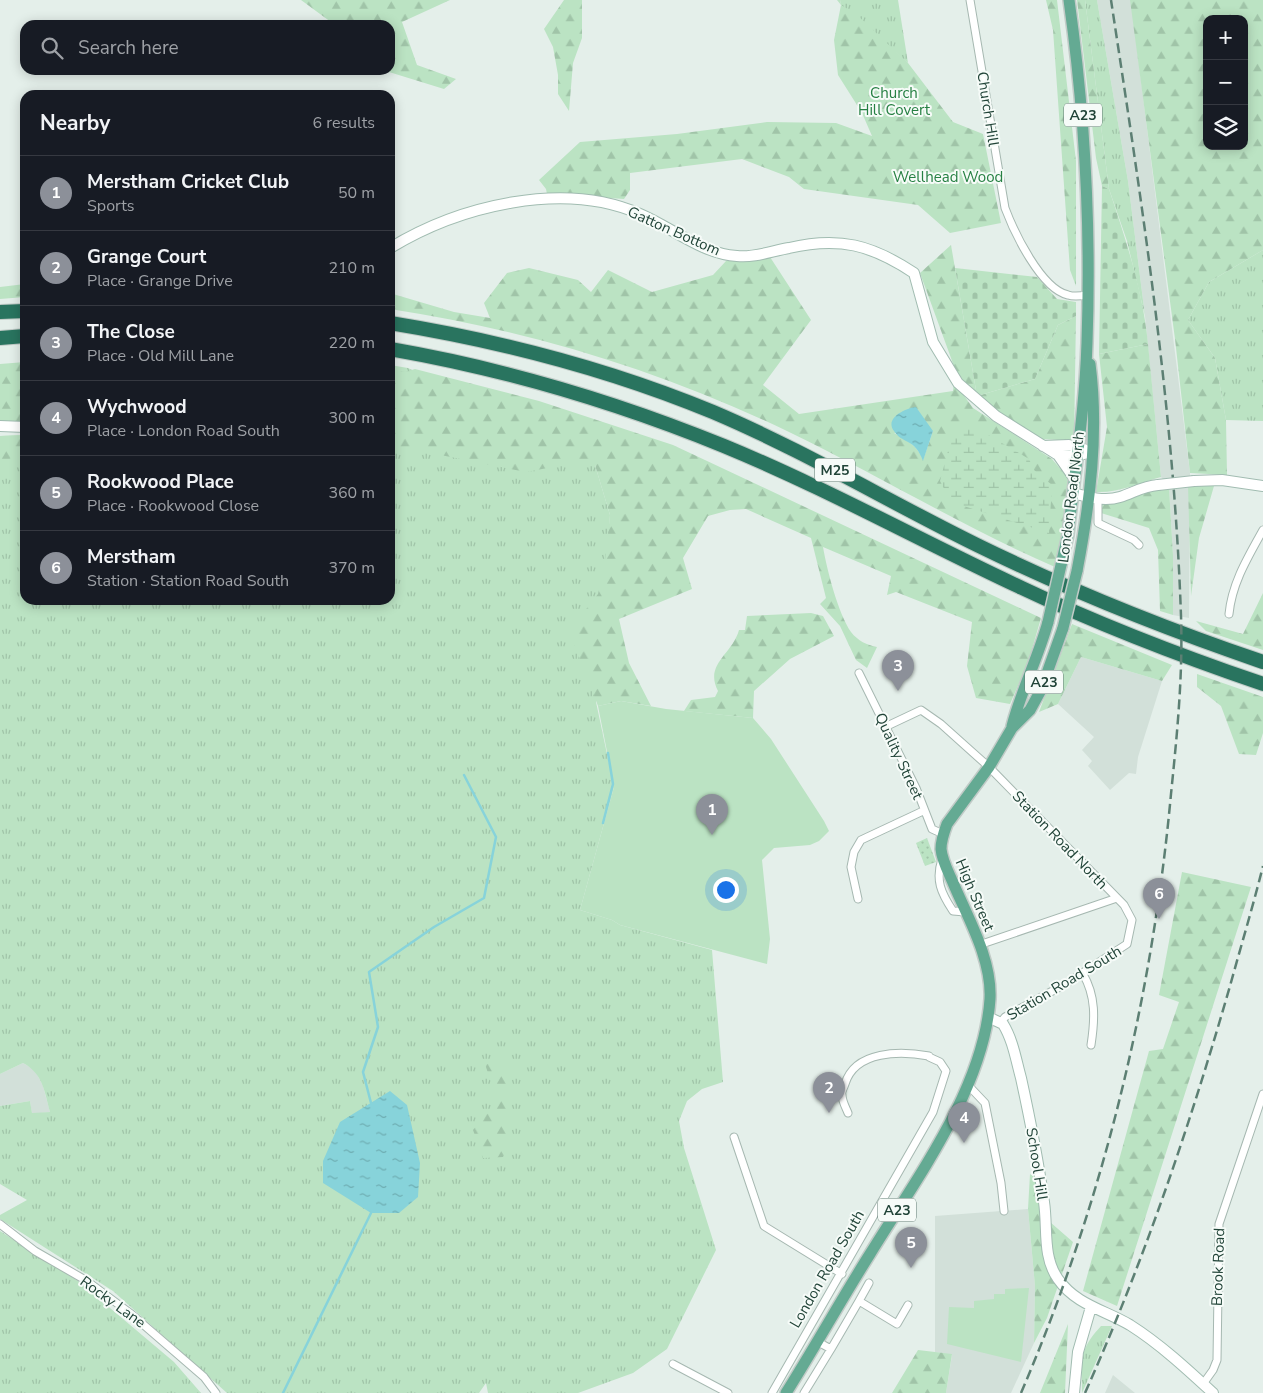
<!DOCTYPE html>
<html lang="en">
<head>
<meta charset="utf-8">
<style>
	:root { --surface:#171b24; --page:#20242c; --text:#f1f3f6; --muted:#9ea1a6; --line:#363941; --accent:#8c9099 }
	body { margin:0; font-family:"Nunito Sans",sans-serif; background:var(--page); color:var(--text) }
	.controls { position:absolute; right:15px; top:15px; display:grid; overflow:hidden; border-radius:10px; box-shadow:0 2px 12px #0003 }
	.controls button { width:45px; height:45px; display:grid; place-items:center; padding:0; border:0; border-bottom:1px solid var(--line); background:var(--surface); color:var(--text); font:25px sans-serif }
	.you { position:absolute; left:725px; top:889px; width:18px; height:18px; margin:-12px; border:4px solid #fff; border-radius:50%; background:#1a73e8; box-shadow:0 0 0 8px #1a73e833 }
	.badge { display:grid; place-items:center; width:32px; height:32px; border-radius:50%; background:var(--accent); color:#fff; font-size:16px; font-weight:700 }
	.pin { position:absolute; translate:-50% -41px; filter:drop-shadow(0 1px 2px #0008) }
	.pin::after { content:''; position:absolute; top:26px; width:18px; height:15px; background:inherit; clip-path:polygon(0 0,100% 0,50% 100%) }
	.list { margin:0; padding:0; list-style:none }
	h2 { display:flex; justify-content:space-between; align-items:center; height:65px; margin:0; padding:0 20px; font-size:21px }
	h2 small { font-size:16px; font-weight:400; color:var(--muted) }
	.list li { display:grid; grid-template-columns:32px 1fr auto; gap:15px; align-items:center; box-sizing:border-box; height:75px; padding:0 20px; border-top:1px solid var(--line) }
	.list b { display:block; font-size:19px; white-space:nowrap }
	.list p { margin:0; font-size:16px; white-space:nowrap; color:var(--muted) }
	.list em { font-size:16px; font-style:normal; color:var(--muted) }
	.icon { flex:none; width:28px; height:28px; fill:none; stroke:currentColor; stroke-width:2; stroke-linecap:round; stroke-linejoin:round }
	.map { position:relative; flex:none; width:1263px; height:1393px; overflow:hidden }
	.search { position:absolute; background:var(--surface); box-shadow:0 2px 12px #0003; left:20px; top:20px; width:375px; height:55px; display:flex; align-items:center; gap:12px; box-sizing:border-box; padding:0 18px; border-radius:15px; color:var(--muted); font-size:19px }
	.panel { position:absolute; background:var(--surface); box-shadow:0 2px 12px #0003; left:20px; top:90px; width:375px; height:515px; border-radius:15px }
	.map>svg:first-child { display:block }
	.built { fill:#d2e0d9 }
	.grass { fill:url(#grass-tufts) }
	.forest { fill:url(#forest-firs); fill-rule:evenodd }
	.wetland { fill:url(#wetland-marsh) }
	.cemetery { fill:url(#cemetery-stones) }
	.park { fill:url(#park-dots) }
	.pitch { fill:#bbe3c3 }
	.water { fill:url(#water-ripples) }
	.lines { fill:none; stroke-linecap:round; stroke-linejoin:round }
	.stream { stroke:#87d3da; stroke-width:2.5 }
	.street-casing { stroke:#a6b8b1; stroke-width:9 }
	.secondary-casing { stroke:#a1bcb1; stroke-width:12 }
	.primary-casing { stroke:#c1cbc7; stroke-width:14 }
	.highway-casing { stroke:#c1cbc7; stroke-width:16 }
	.street { stroke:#fff; stroke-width:7 }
	.secondary { stroke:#fff; stroke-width:10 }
	.primary { stroke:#64aa93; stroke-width:11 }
	.highway { stroke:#29745f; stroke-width:14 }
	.rail { stroke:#5c7f73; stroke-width:2.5; stroke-dasharray:10 5; stroke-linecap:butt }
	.secondary-bridge-casing { stroke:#a1bcb1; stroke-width:12; stroke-linecap:butt }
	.primary-bridge-casing { stroke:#c1cbc7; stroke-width:14; stroke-linecap:butt }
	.secondary-bridge { stroke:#fff; stroke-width:10 }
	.primary-bridge { stroke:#64aa93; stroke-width:11 }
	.labels { text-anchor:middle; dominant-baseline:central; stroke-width:4; stroke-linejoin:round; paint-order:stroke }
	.shield { fill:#f6fbf8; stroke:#617b72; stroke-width:1 }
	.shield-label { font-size:14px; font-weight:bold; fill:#214438 }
	.park-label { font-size:15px; fill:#268043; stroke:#f6fbf8 }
	.street-label { font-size:15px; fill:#214438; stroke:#f6fbf8 }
</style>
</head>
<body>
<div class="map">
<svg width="1263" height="1393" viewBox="0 0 1263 1393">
	<defs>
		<pattern id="grass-tufts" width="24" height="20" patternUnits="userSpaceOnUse" patternTransform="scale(1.25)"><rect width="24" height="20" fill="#bbe3c3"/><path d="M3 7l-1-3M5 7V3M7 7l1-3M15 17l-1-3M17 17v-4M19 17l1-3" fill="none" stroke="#a0c4a8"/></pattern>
		<pattern id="forest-firs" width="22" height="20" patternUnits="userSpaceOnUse" patternTransform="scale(1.25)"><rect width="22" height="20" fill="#bbe3c3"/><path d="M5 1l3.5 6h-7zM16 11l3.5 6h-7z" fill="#a0c4a8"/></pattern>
		<pattern id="wetland-marsh" width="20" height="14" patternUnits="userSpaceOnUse" patternTransform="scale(1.25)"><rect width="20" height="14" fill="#bbe3c3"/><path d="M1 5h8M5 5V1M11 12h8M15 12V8" fill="none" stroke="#a0c4a8"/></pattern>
		<pattern id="cemetery-stones" width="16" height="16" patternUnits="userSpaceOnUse" patternTransform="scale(1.25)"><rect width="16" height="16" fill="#bbe3c3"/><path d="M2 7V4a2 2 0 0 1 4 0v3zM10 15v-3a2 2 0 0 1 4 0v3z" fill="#a0c4a8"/></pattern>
		<pattern id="park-dots" width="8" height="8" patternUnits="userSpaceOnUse" patternTransform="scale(1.25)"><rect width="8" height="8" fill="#bbe3c3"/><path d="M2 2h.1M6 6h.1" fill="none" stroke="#a0c4a8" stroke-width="1.8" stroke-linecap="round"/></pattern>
		<pattern id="water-ripples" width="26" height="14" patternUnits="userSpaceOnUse" patternTransform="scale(1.25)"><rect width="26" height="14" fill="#87d3da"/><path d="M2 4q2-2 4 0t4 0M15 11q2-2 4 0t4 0" fill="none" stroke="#6eadb2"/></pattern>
	</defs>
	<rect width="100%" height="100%" fill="#e4efea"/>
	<path class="built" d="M1097,0H1131L1190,473L1189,618L1173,615V555L1169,487L1161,477L1145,316L1128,181Z
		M1081,657L1162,681L1138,757L1136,774L1129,773L1110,790L1088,766L1092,761L1082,750L1094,737L1058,704Z
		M23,1063L35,1070L43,1086L50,1112L32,1114L30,1101L0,1106V1074Z
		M1028,1209L1035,1286L1034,1343L1011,1393H946L952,1355L935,1352V1216Z
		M1113,1375L1135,1393H1105Z"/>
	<path class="grass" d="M840,0H898L908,63L841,5Z
		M1085,0H1097L1128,181L1145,316L1127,241L1109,189Z
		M1263,250V421L1226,420L1215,358L1188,320L1209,282Z
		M390,365L408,368L603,464L595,465L610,515L596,702L614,787L580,910L612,920L620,925L712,950L723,1082L702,1089L687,1101L679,1121L684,1148L716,1250L667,1349L633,1373L578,1393H488L486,1383L479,1393H227L113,1291L0,1219V1215L27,1200L0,1184V1106L30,1101L32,1113L50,1112C44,1090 43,1074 23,1063L0,1074V436L25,435V600H390Z
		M0,1231L78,1281L174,1362L201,1393H0Z
		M1101,1326H1112L1082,1393C1082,1360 1078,1351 1101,1326Z"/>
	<path class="forest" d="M301,0H450L402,22L417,65L456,79L444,89L389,72L390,25H335Z
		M564,0H582V38L573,63L569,111L558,94V75L553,47L544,29Z
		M837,0H840L841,5L856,14L908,63L953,122L983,134L1001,223L950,233L918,205L804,189L789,177L742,159L630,173V190L624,199L566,195L548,199L546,189L539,180L580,142L677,134L767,122L836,123L872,136L862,113L838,75L834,40L841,5Z
		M1046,0H1057L1076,161V286L1070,270L1053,30Z
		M1077,0H1085L1109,189L1102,186L1096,158Z
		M1130,0H1263V250L1209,282L1188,320L1215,358L1226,420L1227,475L1190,473L1175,339ZM1207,19H1244V146H1207Z
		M951,245L977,396L1035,379L1058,325L1076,316L1074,441L1042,439L979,402L955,369L920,273Z
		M770,257L811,320L763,385L799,414L953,391L954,382L973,408L1052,459L1069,479L1063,530L1055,567C963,527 878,475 789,432C662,371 529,330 390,309V278L393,294L454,312L490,318L484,303L507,273L529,268L578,280L591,292L608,270L652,292L713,275L726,261ZM933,431L923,460C918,446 907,440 894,433Z
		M25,284V297L0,299V287Z
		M1148,344L1161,477C1139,483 1119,493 1096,492L1107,427L1099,354Z
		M25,362V421L0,422V364Z
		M390,369L405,372L415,369L539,401L673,445L1041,618L1028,663L1010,704L976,698L967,666L972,622L896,592L887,595L891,576L823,547C827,570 838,613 851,632C858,641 867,645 877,647L867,668L856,660L840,626L820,604L826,598L811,538L746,509L730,510L708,516L683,558L692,589L619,619L629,663L651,706L621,701L598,706L569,631L598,594L605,563L610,515L595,465L585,461L526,472L390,445Z
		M25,435V452L0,463V436Z
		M1188,485L1214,486L1199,538L1191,596Z
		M1169,487L1173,555V615L1160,611L1158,550L1149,528L1101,513L1103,503L1122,502L1159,488Z
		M1263,593V650L1206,631L1196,621L1243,634Z
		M811,613L823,616L834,636L790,659L754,691L753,718L684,711L691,700L715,697L718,691C704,664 732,655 739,630H745L747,616Z
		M1072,624L1172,665L1162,681L1081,657L1058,704L1039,712Z
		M1197,674L1263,697V733L1256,755L1239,754L1221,706L1197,687Z
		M1182,872L1251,887L1117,1306L1083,1291L1149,1051L1163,1049L1179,1002L1159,995Z
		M507,1062L511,1140L503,1157L483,1158L473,1130L497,1100L485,1064Z
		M1030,1174L1034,1177L1050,1222L1073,1242L1047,1318L1034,1343L1035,1286L1028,1209Z
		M1068,1324L1065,1393H1040Z
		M918,1350L952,1354L946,1393H892Z"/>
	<path class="wetland" d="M970,424L1029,459L1034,470L1052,485L1049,533L951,502L940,481L953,432Z"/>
	<path class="cemetery" d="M1102,186L1109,189C1126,240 1143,291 1148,344L1099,354Z
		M955,268L1037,277L1057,299L1076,302V316L1058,325L1035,379L977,396Z"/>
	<path class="park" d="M927,838L936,862L925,866L916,843Z"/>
	<path class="pitch" d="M621,701L666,709L753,718L771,739L824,821L829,831L819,841L810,845L774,848L762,860L770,939L767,964L620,925L612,920L580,910L614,787L598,706Z
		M1029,1288L1021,1362L947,1344L949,1307L974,1308V1301L994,1299V1294H1005V1289Z"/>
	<path class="water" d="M916,407L933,431L923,461C915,438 902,444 894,431C884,418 906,408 916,407Z
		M390,1091L407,1105L420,1163L418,1197L399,1213H371L323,1183V1161L340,1122Z"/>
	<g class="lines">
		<path class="stream" d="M603,823L613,784L608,753
			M371,1103L363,1072L378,1027L369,972L434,927L484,898L496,837L464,775
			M283,1393L371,1213"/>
		<g class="street-casing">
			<path id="street" d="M970,0L1005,208C1014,232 1041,289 1068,295C1074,297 1081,296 1087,295
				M1098,498V523L1134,540L1139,545
				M1229,614C1232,583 1248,557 1263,530
				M859,673L916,788L932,829L943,834
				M885,727L921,710L941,724L989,767L1124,905L1132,920L1127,944L1067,983L1005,1017L1001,1022
				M942,859C935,880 941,893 953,911L965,912
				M858,899L851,867L854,852L861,840L923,811
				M979,945L1117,898
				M1083,974C1096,996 1095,1019 1091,1045
				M967,1084L985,1103L1001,1183L1004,1211
				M848,1113C846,1108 842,1101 842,1095C841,1092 844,1087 845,1084C855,1050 901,1051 929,1056
				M734,1137L764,1226L842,1274
				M0,1224L35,1251L87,1281L130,1313L204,1377L216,1393
				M859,1301L869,1283
				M831,1349L859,1301L897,1324L908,1305
				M673,1364L728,1393
				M1203,1384L1213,1370L1217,1360L1219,1224L1263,1094
				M772,1393L933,1112L946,1071L940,1062L929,1057
				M804,1393L831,1349L818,1342"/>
		</g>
		<g class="secondary-casing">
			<path id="secondary" d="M390,248C459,206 563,180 640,214C671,227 702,254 737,256C754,258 772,251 789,248C839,236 872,245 914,273L933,342L958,383L996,416L1058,455L1076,456L1092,452
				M0,426L25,427
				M1043,446L1069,445L1084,449
				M1058,455L1074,478
				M1194,481L1222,480L1263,486
				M1073,493C1087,497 1105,502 1120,497C1133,493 1143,486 1158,485
				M988,1017L1003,1024C1013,1040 1016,1060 1021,1078C1030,1119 1038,1160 1044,1202C1048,1228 1042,1256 1058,1279C1076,1305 1105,1310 1130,1325C1160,1344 1187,1369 1213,1393
				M1074,1393L1078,1352L1091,1307"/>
		</g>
		<g class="primary-casing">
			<path id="primary" d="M1061,565L1068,535C1075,471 1085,407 1087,343C1091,228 1085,114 1069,0
				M1077,571C1090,503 1099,433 1090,364
				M1012,726C1021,691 1038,658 1048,622
				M786,1393C815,1347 841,1300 870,1254C916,1179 984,1089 990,999C992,960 969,920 954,885C949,873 942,861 941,849C941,840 944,832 947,824L989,767L1012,728L1030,710L1041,690L1063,628"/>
		</g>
		<g class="highway-casing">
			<path id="highway" d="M0,312L25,311
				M390,323C501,341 609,369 713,412C805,451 889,502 979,546C1071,591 1166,629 1263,662
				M0,338L25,336
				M390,349C505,369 616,402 724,446C826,488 923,542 1022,588C1100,625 1181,656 1263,684"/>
		</g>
		<use href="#street" class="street"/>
		<use href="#secondary" class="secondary"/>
		<use href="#primary" class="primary"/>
		<use href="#highway" class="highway"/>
		<path class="rail" d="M1021,1393C1103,1202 1152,1000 1171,794C1177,735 1183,676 1181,616C1174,410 1142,204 1111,0
			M1085,1393C1144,1261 1190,1125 1230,986C1241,946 1253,906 1263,866"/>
		<g class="secondary-bridge-casing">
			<path id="secondary-bridge" d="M1158,485L1194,481"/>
		</g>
		<g class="primary-bridge-casing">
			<path id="primary-bridge" d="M1048,622L1061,565
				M1063,628L1077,571"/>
		</g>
		<use href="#secondary-bridge" class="secondary-bridge"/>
		<use href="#primary-bridge" class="primary-bridge"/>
	</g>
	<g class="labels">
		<g class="shield">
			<rect x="1064" y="103.5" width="38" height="23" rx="4"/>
			<rect x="815" y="458.5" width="40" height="23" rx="4"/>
			<rect x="1025" y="670.5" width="38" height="23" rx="4"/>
			<rect x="878" y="1198.5" width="38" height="23" rx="4"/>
		</g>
		<g class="shield-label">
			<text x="1083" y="115">A23</text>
			<text x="835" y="470">M25</text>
			<text x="1044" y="682">A23</text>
			<text x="897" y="1210">A23</text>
		</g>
		<g class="park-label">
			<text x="894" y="93">Church<tspan x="894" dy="17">Hill Covert</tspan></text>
			<text x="948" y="177">Wellhead Wood</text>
		</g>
		<g class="street-label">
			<text transform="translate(988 109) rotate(81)">Church Hill</text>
			<text transform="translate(674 231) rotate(24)">Gatton Bottom</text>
			<text transform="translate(1071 497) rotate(-83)">London Road North</text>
			<text transform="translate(899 756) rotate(65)">Quality Street</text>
			<text transform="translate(1060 840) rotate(46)">Station Road North</text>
			<text transform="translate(975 895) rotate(67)">High Street</text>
			<text transform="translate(1064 983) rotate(-31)">Station Road South</text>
			<text transform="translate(1037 1164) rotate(81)">School Hill</text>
			<text transform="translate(1218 1267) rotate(-88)">Brook Road</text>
			<text transform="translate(827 1269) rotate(-60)">London Road South</text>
			<text transform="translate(113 1302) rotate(36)">Rocky Lane</text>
		</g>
	</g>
</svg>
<div class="controls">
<button>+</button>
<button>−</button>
<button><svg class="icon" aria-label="layers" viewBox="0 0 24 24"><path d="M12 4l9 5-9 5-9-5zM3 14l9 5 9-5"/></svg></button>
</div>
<div class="you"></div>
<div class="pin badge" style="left:712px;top:835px">1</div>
<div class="pin badge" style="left:829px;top:1113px">2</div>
<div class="pin badge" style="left:898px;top:691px">3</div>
<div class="pin badge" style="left:964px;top:1143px">4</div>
<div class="pin badge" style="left:911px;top:1268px">5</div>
<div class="pin badge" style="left:1159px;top:919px">6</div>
<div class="search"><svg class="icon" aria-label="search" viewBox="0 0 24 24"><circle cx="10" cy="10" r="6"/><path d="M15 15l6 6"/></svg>Search here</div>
<section class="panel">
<h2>Nearby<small>6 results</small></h2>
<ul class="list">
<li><span class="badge">1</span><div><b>Merstham Cricket Club</b><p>Sports</p></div><em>50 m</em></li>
<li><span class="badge">2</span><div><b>Grange Court</b><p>Place · Grange Drive</p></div><em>210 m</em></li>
<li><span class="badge">3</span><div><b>The Close</b><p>Place · Old Mill Lane</p></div><em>220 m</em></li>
<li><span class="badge">4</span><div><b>Wychwood</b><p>Place · London Road South</p></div><em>300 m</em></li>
<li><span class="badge">5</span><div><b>Rookwood Place</b><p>Place · Rookwood Close</p></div><em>360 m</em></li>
<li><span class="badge">6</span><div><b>Merstham</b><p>Station · Station Road South</p></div><em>370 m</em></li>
</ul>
</section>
</div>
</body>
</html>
